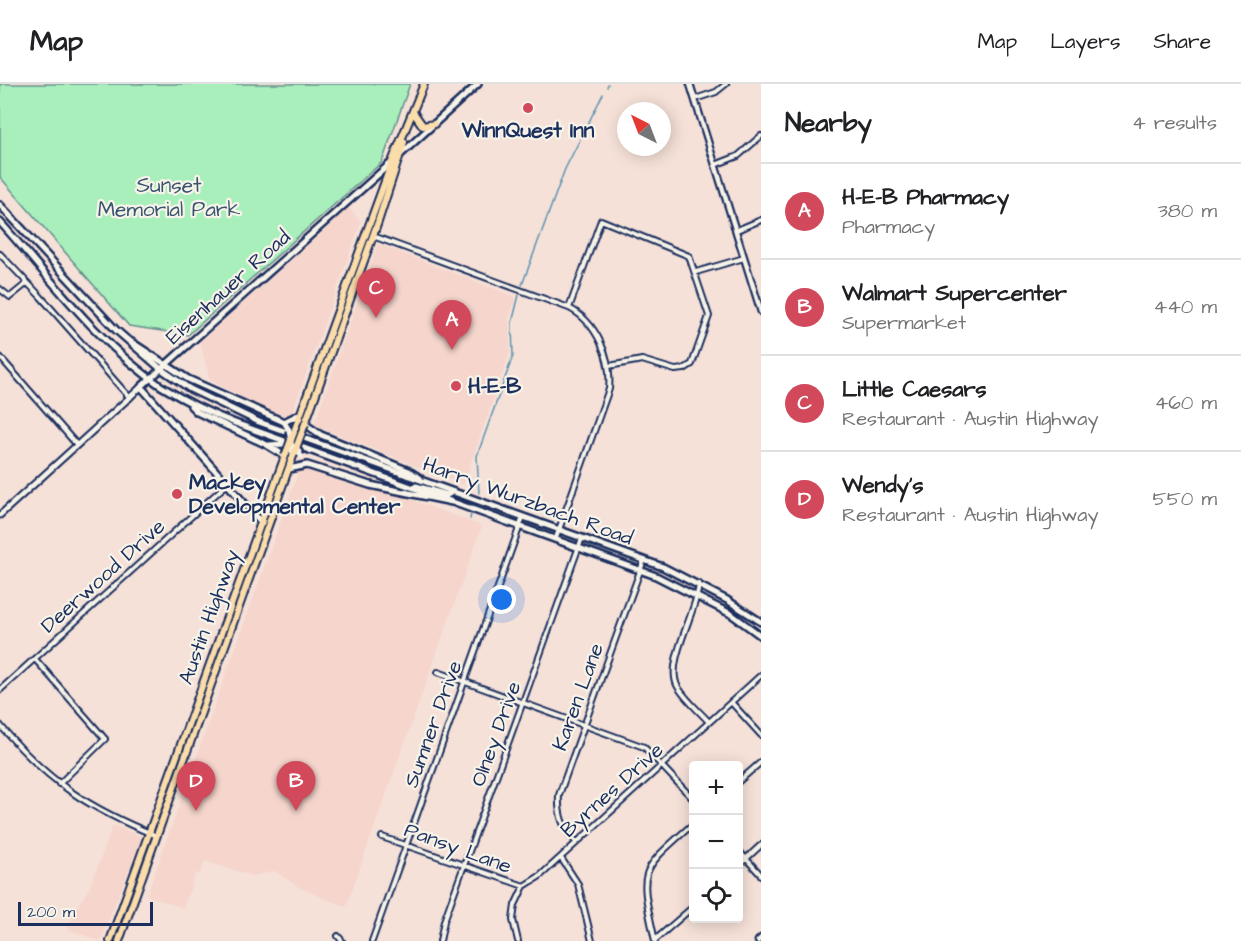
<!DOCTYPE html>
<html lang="en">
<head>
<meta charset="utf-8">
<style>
	:root { --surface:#fff; --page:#f6f6f6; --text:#202124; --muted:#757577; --line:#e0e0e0; --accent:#d1495b }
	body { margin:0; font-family:"Architects Daughter",sans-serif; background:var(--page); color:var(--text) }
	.controls { position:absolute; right:18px; bottom:18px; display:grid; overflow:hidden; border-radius:6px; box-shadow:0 3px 15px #0003 }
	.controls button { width:54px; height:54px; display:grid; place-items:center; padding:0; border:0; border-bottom:2px solid var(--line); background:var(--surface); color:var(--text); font:30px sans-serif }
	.compass { position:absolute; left:617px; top:18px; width:54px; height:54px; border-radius:50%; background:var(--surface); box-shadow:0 3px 15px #0003; rotate:318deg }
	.scale { position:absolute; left:18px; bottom:15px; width:135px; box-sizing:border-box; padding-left:6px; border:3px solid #1b2f5e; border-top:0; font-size:16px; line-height:21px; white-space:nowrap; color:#1b2f5e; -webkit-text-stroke:4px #f7f3e8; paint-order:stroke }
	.you { position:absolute; left:502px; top:516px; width:21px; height:21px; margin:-15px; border:4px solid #fff; border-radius:50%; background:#1a73e8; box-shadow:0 0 0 9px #1a73e833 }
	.badge { display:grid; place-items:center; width:39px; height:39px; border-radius:50%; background:var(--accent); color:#fff; font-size:20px; font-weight:700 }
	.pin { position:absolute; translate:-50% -50px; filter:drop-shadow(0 2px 3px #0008) }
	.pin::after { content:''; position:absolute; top:32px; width:21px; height:18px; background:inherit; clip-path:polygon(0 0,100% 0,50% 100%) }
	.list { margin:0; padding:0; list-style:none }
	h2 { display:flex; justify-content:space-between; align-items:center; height:78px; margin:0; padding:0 24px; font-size:26px }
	h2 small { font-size:20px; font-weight:400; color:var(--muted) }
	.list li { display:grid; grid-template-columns:39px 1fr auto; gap:18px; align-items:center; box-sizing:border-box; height:96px; padding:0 24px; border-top:2px solid var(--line) }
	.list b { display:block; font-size:22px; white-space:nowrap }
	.list p { margin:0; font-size:20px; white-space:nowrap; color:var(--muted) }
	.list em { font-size:20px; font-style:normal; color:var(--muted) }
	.icon { flex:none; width:33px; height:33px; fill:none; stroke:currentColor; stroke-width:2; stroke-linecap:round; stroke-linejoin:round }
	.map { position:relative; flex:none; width:761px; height:857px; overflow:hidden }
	header { display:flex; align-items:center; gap:36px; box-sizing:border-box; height:84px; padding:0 30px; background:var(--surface); border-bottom:2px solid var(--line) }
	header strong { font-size:28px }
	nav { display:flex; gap:33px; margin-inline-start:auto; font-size:21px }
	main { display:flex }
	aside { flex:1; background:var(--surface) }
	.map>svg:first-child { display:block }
	.built { fill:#f5d5cc }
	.green { fill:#a9efbc; stroke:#628f8d; stroke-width:1.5 }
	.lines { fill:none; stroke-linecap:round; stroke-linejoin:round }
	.stream { stroke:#5c93b0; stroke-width:1.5 }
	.minor-casing { stroke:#1b2f5e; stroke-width:8 }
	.tertiary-casing { stroke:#1b2f5e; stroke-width:9 }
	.secondary-casing { stroke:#1b2f5e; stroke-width:10 }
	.primary-casing { stroke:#1b2f5e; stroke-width:10 }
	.minor { stroke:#f7f3e8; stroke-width:4 }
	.tertiary { stroke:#f7f3e8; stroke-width:4.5 }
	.secondary { stroke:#f7f3e8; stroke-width:5 }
	.primary { stroke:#fbdcab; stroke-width:6 }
	.secondary-bridge-casing { stroke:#1b2f5e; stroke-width:10; stroke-linecap:butt }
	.primary-bridge-casing { stroke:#1b2f5e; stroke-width:10; stroke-linecap:butt }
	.secondary-bridge { stroke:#f7f3e8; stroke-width:5 }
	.primary-bridge { stroke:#fbdcab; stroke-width:6 }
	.poi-dot { fill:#d1495b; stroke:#f7f3e8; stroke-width:2 }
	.labels { text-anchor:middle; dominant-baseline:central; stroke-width:4.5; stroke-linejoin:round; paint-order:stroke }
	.poi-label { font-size:21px; font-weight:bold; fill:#1b2f5e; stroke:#f7f3e8; text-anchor:start }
	.park-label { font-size:21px; fill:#375571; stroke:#f7f3e8 }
	.street-label { font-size:21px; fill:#1b2f5e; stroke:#f7f3e8 }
</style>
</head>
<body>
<header>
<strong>Map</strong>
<nav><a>Map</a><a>Layers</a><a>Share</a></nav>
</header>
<main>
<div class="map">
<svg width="761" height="857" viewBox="0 0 761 857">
	<rect width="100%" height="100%" fill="#f6e1d8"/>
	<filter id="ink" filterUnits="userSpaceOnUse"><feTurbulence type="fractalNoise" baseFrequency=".0167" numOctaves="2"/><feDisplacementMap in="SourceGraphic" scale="12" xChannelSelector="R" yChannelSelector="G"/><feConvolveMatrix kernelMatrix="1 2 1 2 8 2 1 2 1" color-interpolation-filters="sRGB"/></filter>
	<g filter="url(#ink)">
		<path class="built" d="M349,124L361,138L290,334L258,322L210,296L200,258Z
			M378,160L516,213L509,235L510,268L463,401L314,341Z
			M303,375L482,442L346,823L300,804L275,787L252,792L205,777L200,790L196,789L183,824L147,811Z
			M113,741L142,753L100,857L67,845L76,824L90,803Z"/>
		<path class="green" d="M0,0H410L382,78L188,251L129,242L0,93Z"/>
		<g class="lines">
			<path class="stream" d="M607,3L608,0
				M522,201L565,85L603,10
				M479,409L477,372L513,272L512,239L519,211
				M470,435L471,430"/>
			<g class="minor-casing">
				<path id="minor" d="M695,15L716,8L726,0
					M715,81L738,72L761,52
					M737,146L761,136
					M373,152L569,224C597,238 612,275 609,305L556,454
					M0,170L41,213L130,314
					M696,188L744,174
					M0,205L10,213L26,200
					M569,224L601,136L689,172L709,232L692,280L684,285L675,286L642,276L609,282
					M0,273L77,361
					M699,500C697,528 664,580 678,603C686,616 699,627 709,638
					M35,575L105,655L59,700
					M438,588L644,663L694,716
					M0,606L227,400
					M731,618L761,651
					M0,641C48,698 88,724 157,752
					M738,698L761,678
					M382,753L524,802
					M576,758C562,744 558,730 559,711L644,476
					M738,766L761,791
					M561,774L578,800L592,857
					M738,782L761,761
					M338,852L342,857
					M655,856L694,822
					M372,857L523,433
					M440,857L444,837L582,454
					M518,857L513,836L515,821L524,802L540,792L761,591
					M655,857C639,783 637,790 694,739"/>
			</g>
			<g class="tertiary-casing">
				<path id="tertiary" d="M690,0L761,228
					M0,431L141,303
					M758,857L761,854"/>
			</g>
			<g class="secondary-casing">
				<path id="secondary" d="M401,70L478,0
					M0,121L116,246L161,285L190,305L259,338L663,483L727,516L761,538
					M0,138C50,193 98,260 161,302C185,317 209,329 235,339L656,492L731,530L761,552
					M130,257L188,295L284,338L289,346
					M191,322L197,328L267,361L285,372
					M284,338L300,330
					M305,340L321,351L409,387L420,394
					M269,361L284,360
					M289,385L307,381L370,401L452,418
					M416,402L447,411L452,408
					M262,439L141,303L392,78"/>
			</g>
			<g class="primary-casing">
				<path id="primary" d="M413,28L423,42L434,40
					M305,340L378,138L404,58
					M294,348L392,78L424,0
					M110,857L285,372
					M119,857L292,375"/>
			</g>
			<use href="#minor" class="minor"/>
			<use href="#tertiary" class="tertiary"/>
			<use href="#secondary" class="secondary"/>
			<use href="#primary" class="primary"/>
			<g class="secondary-bridge-casing">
				<path id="secondary-bridge" d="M289,346L293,370
					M296,362L301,372"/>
			</g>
			<g class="primary-bridge-casing">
				<path id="primary-bridge" d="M285,372L294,348
					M292,375L305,340"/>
			</g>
			<use href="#secondary-bridge" class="secondary-bridge"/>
			<use href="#primary-bridge" class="primary-bridge"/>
		</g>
	</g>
	<g class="poi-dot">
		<circle cx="528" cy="24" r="6"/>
		<circle cx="456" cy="302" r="6"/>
		<circle cx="177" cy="410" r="6"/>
	</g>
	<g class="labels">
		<g class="poi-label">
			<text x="528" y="46" text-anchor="middle">WinnQuest Inn</text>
			<text x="468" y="302">H-E-B</text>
			<text x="189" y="398">Mackey<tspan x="189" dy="24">Developmental Center</tspan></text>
		</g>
		<g class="park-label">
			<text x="169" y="101">Sunset<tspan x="169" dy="24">Memorial Park</tspan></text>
		</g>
		<g class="street-label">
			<text transform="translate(228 203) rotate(-42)">Eisenhauer Road</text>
			<text transform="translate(528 417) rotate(20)">Harry Wurzbach Road</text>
			<text transform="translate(103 492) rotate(-42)">Deerwood Drive</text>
			<text transform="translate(209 533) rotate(-70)">Austin Highway</text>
			<text transform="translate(578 613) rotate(-70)">Karen Lane</text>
			<text transform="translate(433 640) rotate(-70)">Sumner Drive</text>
			<text transform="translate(496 650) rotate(-70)">Olney Drive</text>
			<text transform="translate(612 706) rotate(-42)">Byrnes Drive</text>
			<text transform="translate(458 764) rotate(20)">Pansy Lane</text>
		</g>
	</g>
</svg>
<div class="controls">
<button>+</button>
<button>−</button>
<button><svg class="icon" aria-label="locate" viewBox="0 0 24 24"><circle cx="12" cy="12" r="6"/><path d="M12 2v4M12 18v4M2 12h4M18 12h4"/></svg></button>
</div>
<svg class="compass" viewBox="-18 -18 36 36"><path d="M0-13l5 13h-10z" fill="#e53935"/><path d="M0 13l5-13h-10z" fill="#757577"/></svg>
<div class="scale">200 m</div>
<div class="you"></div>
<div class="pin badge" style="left:452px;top:266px">A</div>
<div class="pin badge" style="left:296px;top:727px">B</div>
<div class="pin badge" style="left:376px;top:234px">C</div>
<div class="pin badge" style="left:196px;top:727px">D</div>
</div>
<aside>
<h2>Nearby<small>4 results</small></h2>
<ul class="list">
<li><span class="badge">A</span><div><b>H-E-B Pharmacy</b><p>Pharmacy</p></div><em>380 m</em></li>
<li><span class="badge">B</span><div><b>Walmart Supercenter</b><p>Supermarket</p></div><em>440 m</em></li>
<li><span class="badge">C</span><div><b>Little Caesars</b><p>Restaurant · Austin Highway</p></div><em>460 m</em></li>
<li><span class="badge">D</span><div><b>Wendy's</b><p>Restaurant · Austin Highway</p></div><em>550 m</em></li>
</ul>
</aside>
</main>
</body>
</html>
